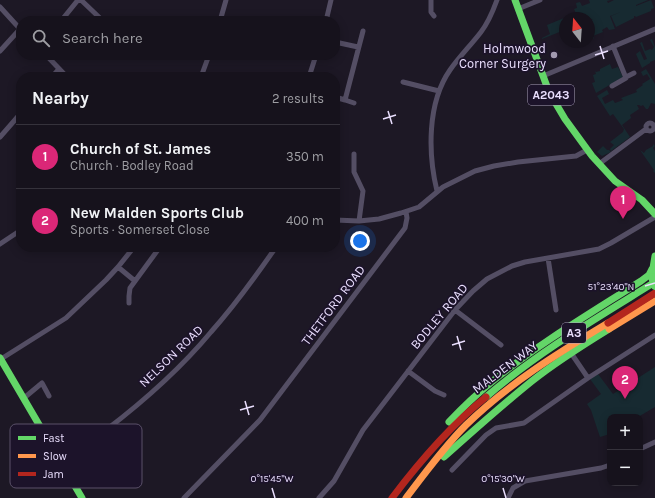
<!DOCTYPE html>
<html lang="en">
<head>
<meta charset="utf-8">
<style>
	:root { --surface:#16121c; --page:#1f1b25; --text:#f1f3f6; --muted:#9e9ea3; --line:#35323b; --accent:#db2777 }
	body { margin:0; font-family:Karla,sans-serif; background:var(--page); color:var(--text) }
	.controls { position:absolute; right:12px; bottom:12px; display:grid; overflow:hidden; border-radius:8px; box-shadow:0 2px 10px #0003 }
	.controls button { width:36px; height:36px; display:grid; place-items:center; padding:0; border:0; border-bottom:1px solid var(--line); background:var(--surface); color:var(--text); font:20px sans-serif }
	.compass { position:absolute; left:559px; top:12px; width:36px; height:36px; border-radius:50%; background:var(--surface); box-shadow:0 2px 10px #0003; rotate:343deg }
	.you { position:absolute; left:360px; top:241px; width:14px; height:14px; margin:-10px; border:3px solid #fff; border-radius:50%; background:#1a73e8; box-shadow:0 0 0 6px #1a73e833 }
	.badge { display:grid; place-items:center; width:26px; height:26px; border-radius:50%; background:var(--accent); color:#fff; font-size:13px; font-weight:700 }
	.pin { position:absolute; translate:-50% -33px; filter:drop-shadow(0 1px 2px #0008) }
	.pin::after { content:''; position:absolute; top:21px; width:14px; height:12px; background:inherit; clip-path:polygon(0 0,100% 0,50% 100%) }
	.list { margin:0; padding:0; list-style:none }
	h2 { display:flex; justify-content:space-between; align-items:center; height:52px; margin:0; padding:0 16px; font-size:17px }
	h2 small { font-size:13px; font-weight:400; color:var(--muted) }
	.list li { display:grid; grid-template-columns:26px 1fr auto; gap:12px; align-items:center; box-sizing:border-box; height:64px; padding:0 16px; border-top:1px solid var(--line) }
	.list b { display:block; font-size:15px; white-space:nowrap }
	.list p { margin:0; font-size:13px; white-space:nowrap; color:var(--muted) }
	.list em { font-size:13px; font-style:normal; color:var(--muted) }
	.icon { flex:none; width:22px; height:22px; fill:none; stroke:currentColor; stroke-width:2; stroke-linecap:round; stroke-linejoin:round }
	.map { position:relative; flex:none; width:655px; height:498px; overflow:hidden }
	.search { position:absolute; background:var(--surface); box-shadow:0 2px 10px #0003; left:16px; top:16px; width:324px; height:44px; display:flex; align-items:center; gap:10px; box-sizing:border-box; padding:0 14px; border-radius:16px; color:var(--muted); font-size:15px }
	.panel { position:absolute; background:var(--surface); box-shadow:0 2px 10px #0003; left:16px; top:72px; width:324px; height:180px; border-radius:16px }
	.map>svg:first-child { display:block }
	.green { fill:#172a31 }
	.lines { fill:none; stroke-linecap:round; stroke-linejoin:round }
	.street { stroke:#544e64; stroke-width:5 }
	.fast { stroke:#63d668; stroke-width:7 }
	.slow { stroke:#ff974d; stroke-width:7 }
	.jam { stroke:#b3261e; stroke-width:7 }
	.fast-bridge { stroke:#63d668; stroke-width:8 }
	.ticks { fill:none; stroke:#e9defd; stroke-width:1.5 }
	.poi-dot { fill:#a299b1; stroke:#1c132a; stroke-width:1.5 }
	.labels { text-anchor:middle; dominant-baseline:central; stroke-width:3.5; stroke-linejoin:round; paint-order:stroke }
	.shield { fill:#1c132a; stroke:#aca1be; stroke-width:1 }
	.shield-label { font-size:12px; font-weight:bold; fill:#e9defd }
	.poi-label { font-size:13px; fill:#e9defd; stroke:#1c132a; text-anchor:end }
	.street-label { font-size:13px; fill:#e9defd; stroke:#1c132a }
	.key { fill:#1c132a; stroke:#5a5069; stroke-width:1 }
	.key-label { font-size:11px; fill:#e9defd }
	.ticks-label { font-size:10px; text-anchor:middle; fill:#e9defd; stroke:#1c132a; stroke-width:3.5; stroke-linejoin:round; paint-order:stroke }
</style>
</head>
<body>
<div class="map">
<svg width="655" height="498" viewBox="0 0 655 498">
	<rect width="100%" height="100%" fill="#1d1825"/>
	<path class="green" d="M589,0H611L607,1L608,3L614,0H648L636,5V6L651,0L654,8L651,9V11L636,17L635,16H634V18L616,27L611,16L621,12L610,16L615,29L609,30L607,27L602,30L603,32L593,36L594,38L592,39L591,37L589,38V21L593,19L589,20V18H578L574,9L577,8L576,3L580,2L582,6L590,3Z
		M569,16V18H565V38L562,31L542,39V38L550,34L547,25Z
		M652,39L655,47V60L650,62V63L642,68L636,54L640,51L644,60L647,59L640,43L642,42L645,51L650,49L652,50L654,47L650,40Z
		M610,64L612,69L618,67L623,77L596,93L592,83L595,82L593,75L596,74L595,71L596,72L600,71V69Z
		M646,69L655,84V104L651,103L648,109H646L643,105L641,106L639,105H637L639,109L630,115L631,118L622,125L630,137L611,151L610,149L614,145L610,142L623,132L624,129L613,114L610,116L597,96L607,90L609,94L602,98L605,104L613,100L615,103L623,100L621,98L637,92L636,90L643,85L642,84L650,79L647,74L643,76L641,72Z
		M653,144L655,146L653,148L655,151V173L653,171L654,170L640,150L644,153L646,150L653,146Z
		M603,146L607,150H609L611,152L602,156L597,152Z
		M655,367V407L638,417H610V434L600,437L591,410L587,404L601,394L590,379L598,374L613,394Z"/>
	<g class="lines">
		<path class="street" d="M81,0L103,21
			M431,0V12L434,16
			M0,7L21,30
			M518,9L540,0
			M61,21L78,0
			M220,21L226,0
			M326,21L331,0
			M335,42L358,47
			M0,51L20,29
			M46,55L67,77
			M543,76L655,29
			M52,77L59,69
			M201,77L209,55
			M309,77L316,55
			M626,77L634,73
			M403,82L439,91
			M612,86L626,78L613,46
			M335,97L345,100L363,31
			M345,100L354,103
			M646 127a4 4 0 1 1 8 0a4 4 0 1 1-8 0Z
			M0,137L21,113
			M354,154V172L363,191L359,221
			M599,164L646,129
			M437,191C428,154 427,103 450,70C459,57 471,45 481,32C488,23 493,11 497,0
			M335,220L359,221L379,219L401,213L419,207L443,187L475,171L494,166L518,162L576,156L587,150
			M0,244L21,230
			M548,258L556,310
			M118,267L135,281
			M129,303V296L130,288L160,247
			M455,310L501,345
			M571,353L588,378
			M1,359L66,318L106,280L118,267L134,247
			M408,371L435,391L444,395
			M24,398L42,383L49,396
			M45,434L37,440L63,485L72,480
			M640,449L655,442
			M58,457C74,448 92,441 106,430C144,401 181,368 211,332C235,305 256,276 276,247
			M452,470L486,435L496,428L524,423L588,378L655,335
			M184,498L260,420L405,228L407,218L406,212
			M319,498L334,481L363,430L455,310L473,291L487,279L512,266L525,262L599,249L611,243L655,217
			M508,498L513,488L525,481L601,468L610,465"/>
		<path class="fast" d="M515,0L549,92L565,119L592,156L615,181L642,200L655,214
			M652,274L655,256
			M0,358L82,498
			M486,397C538,352 597,318 655,282
			M449,422C463,407 478,393 494,380C540,343 591,313 641,281L649,275L652,269
			M444,457C473,431 502,405 532,381C556,362 583,345 609,329"/>
		<path class="slow" d="M609,329L655,301
			M406,498C425,473 444,447 466,425C508,384 558,353 608,323"/>
		<path class="jam" d="M608,323L655,293
			M392,498C420,461 450,426 486,397"/>
		<path class="fast-bridge" d="M652,277L655,286"/>
	</g>
	<path class="ticks" d="M600,46L604,59M595,55L608,51M388,111L392,124M383,119L396,115M645,286L655,283M457,336L461,350M452,345L465,341M245,401L249,415M240,410L254,406M272,488L275,498M503,488L506,498"/>
	<circle class="poi-dot" cx="554" cy="55" r="4"/>
	<g class="labels">
		<g class="shield">
			<rect x="528" y="85" width="46" height="20" rx="3"/>
			<rect x="562" y="323" width="24" height="20" rx="3"/>
		</g>
		<g class="shield-label">
			<text x="551" y="95">A2043</text>
			<text x="574" y="333">A3</text>
		</g>
		<g class="poi-label">
			<text x="546" y="48">Holmwood<tspan x="546" dy="15">Corner Surgery</tspan></text>
		</g>
		<g class="street-label">
			<text transform="translate(333 305) rotate(-53)">THETFORD ROAD</text>
			<text transform="translate(439 316) rotate(-50)">BODLEY ROAD</text>
			<text transform="translate(171 356) rotate(-44)">NELSON ROAD</text>
			<text transform="translate(505 367) rotate(-37)">MALDEN WAY</text>
		</g>
	</g>
	<rect x="10" y="424" width="132" height="64" rx="6" class="key"/>
	<rect x="18" y="436" width="18" height="4" fill="#63d668"/>
	<rect x="18" y="454" width="18" height="4" fill="#ff974d"/>
	<rect x="18" y="472" width="18" height="4" fill="#b3261e"/>
	<g class="key-label">
		<text x="43" y="442">Fast</text>
		<text x="43" y="460">Slow</text>
		<text x="43" y="478">Jam</text>
	</g>
	<g class="ticks-label">
		<text x="611" y="290">51°23'40"N</text>
		<text x="272" y="482">0°15'45"W</text>
		<text x="503" y="482">0°15'30"W</text>
	</g>
</svg>
<div class="controls">
<button>+</button>
<button>−</button>
</div>
<svg class="compass" viewBox="-18 -18 36 36"><path d="M0-13l5 13h-10z" fill="#e53935"/><path d="M0 13l5-13h-10z" fill="#9e9ea3"/></svg>
<div class="you"></div>
<div class="pin badge" style="left:623px;top:219px">1</div>
<div class="pin badge" style="left:625px;top:399px">2</div>
<div class="search"><svg class="icon" aria-label="search" viewBox="0 0 24 24"><circle cx="10" cy="10" r="6"/><path d="M15 15l6 6"/></svg>Search here</div>
<section class="panel">
<h2>Nearby<small>2 results</small></h2>
<ul class="list">
<li><span class="badge">1</span><div><b>Church of St. James</b><p>Church · Bodley Road</p></div><em>350 m</em></li>
<li><span class="badge">2</span><div><b>New Malden Sports Club</b><p>Sports · Somerset Close</p></div><em>400 m</em></li>
</ul>
</section>
</div>
</body>
</html>
